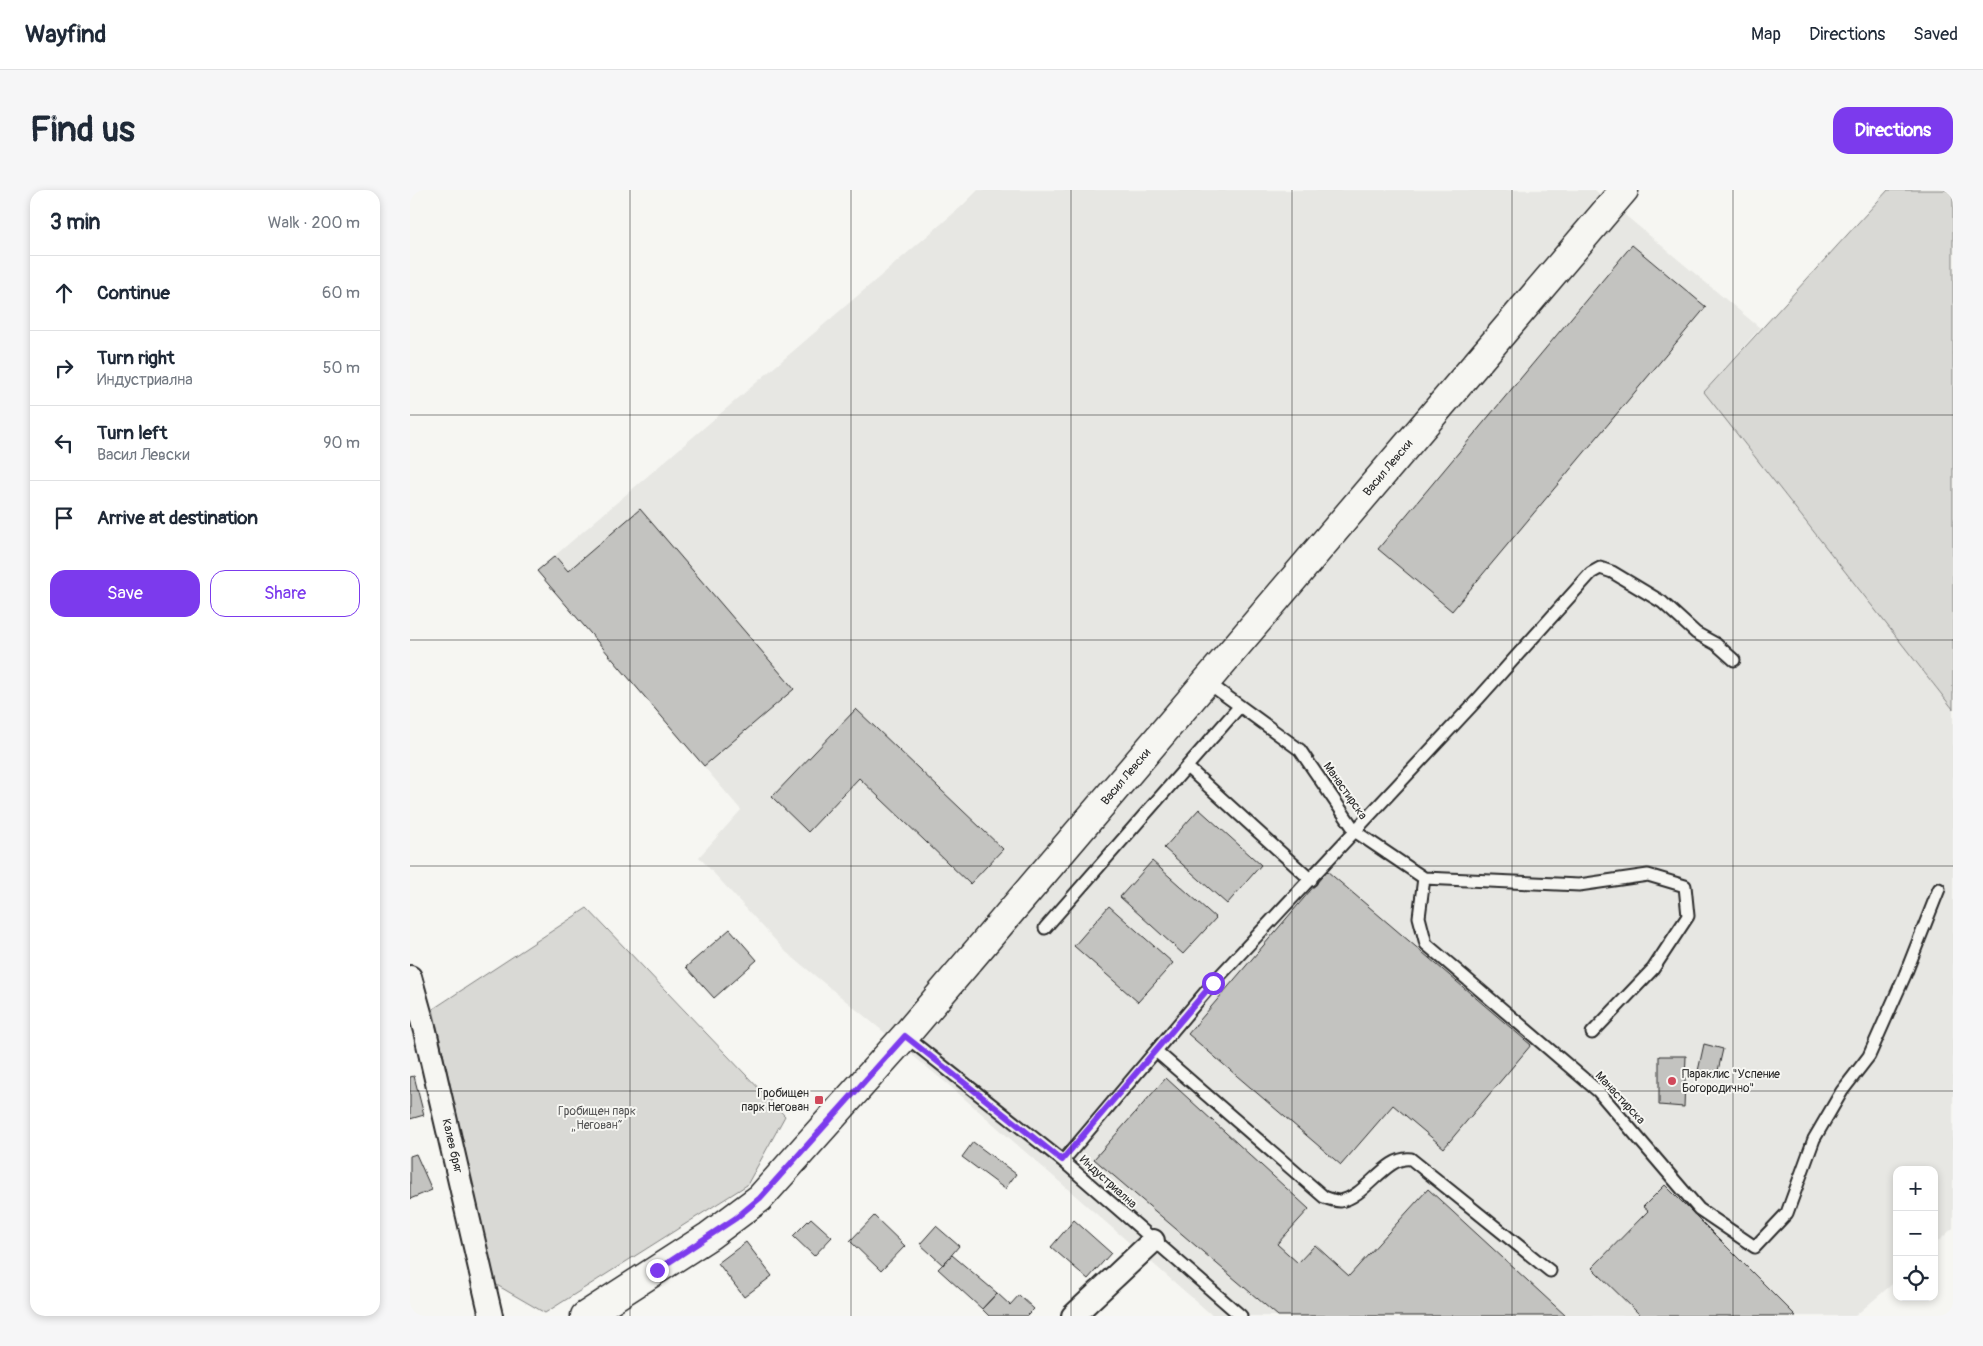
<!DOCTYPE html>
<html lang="en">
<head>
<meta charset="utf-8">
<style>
	:root { --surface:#fff; --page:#f6f6f7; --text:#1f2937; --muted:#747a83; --line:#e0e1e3; --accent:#7c3aed }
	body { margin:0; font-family:Pangolin,sans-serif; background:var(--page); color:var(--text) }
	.controls { position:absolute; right:15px; bottom:15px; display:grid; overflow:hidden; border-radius:10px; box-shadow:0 2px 8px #0003 }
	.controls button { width:45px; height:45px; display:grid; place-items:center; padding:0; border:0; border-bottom:1px solid var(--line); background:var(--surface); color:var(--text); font:25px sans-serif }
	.stop { position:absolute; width:15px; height:15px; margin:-11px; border:4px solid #7c3aed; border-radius:50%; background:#fff }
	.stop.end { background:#7c3aed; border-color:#fff; box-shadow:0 1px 5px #0008 }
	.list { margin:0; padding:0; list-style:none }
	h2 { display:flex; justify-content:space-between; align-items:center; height:65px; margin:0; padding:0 20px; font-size:21px }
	h2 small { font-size:16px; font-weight:400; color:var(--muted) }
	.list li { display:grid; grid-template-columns:32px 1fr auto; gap:15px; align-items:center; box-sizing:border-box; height:75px; padding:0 20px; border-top:1px solid var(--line) }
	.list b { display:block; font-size:19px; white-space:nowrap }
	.list p { margin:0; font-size:16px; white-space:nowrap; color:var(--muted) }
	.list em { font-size:16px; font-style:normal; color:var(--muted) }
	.actions { display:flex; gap:10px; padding:15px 20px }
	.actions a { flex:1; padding:11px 0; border:1px solid var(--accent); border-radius:15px; text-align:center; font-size:18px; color:var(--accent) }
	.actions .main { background:var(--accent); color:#fff }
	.icon { flex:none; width:28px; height:28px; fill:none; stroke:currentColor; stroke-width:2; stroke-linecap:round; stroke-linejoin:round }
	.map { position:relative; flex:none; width:1543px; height:1126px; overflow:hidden; border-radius:15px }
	header { display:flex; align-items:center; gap:30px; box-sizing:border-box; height:70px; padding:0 25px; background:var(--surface); border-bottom:1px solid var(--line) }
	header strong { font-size:24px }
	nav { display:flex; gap:28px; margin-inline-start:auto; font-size:18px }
	.intro { display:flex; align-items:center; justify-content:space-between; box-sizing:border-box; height:120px; padding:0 30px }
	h1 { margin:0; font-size:35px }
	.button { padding:12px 22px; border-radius:15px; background:var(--accent); color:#fff; font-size:18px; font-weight:700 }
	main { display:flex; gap:30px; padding:0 30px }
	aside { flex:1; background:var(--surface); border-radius:15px; box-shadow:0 2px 8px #0003 }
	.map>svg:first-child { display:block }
	.built { fill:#e7e7e3 }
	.green { fill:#d9d9d5; stroke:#828280 }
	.building { fill:#c3c3c0; stroke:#2b2b2b }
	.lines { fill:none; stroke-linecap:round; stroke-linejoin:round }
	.service-casing { stroke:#2b2b2b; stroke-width:15 }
	.minor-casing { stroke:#2b2b2b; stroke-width:26 }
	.tertiary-casing { stroke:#2b2b2b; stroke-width:31 }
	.service { stroke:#f6f6f2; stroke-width:11 }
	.minor { stroke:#f6f6f2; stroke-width:22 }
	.tertiary { stroke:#f6f6f2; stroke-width:28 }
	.route { stroke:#7c3aed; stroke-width:6 }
	.grid { fill:none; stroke:#2b2b2b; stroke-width:1; stroke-opacity:0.55 }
	.poi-dot { fill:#d1495b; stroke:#f6f6f2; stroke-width:2 }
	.labels { text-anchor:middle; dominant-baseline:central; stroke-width:4; stroke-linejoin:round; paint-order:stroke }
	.street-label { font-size:12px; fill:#2b2b2b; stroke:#f6f6f2 }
	.poi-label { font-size:12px; fill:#2b2b2b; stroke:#f6f6f2; text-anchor:start }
	.park-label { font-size:12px; fill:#565656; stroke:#f6f6f2 }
</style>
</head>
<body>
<header>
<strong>Wayfind</strong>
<nav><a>Map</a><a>Directions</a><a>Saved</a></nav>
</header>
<div class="intro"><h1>Find us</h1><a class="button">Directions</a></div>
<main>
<aside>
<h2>3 min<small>Walk · 200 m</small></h2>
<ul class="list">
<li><svg class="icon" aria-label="ahead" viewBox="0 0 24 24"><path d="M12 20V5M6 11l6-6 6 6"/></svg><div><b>Continue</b></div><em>60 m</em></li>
<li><svg class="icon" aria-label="right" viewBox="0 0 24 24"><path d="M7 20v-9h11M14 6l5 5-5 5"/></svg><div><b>Turn right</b><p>Индустриална</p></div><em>50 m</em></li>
<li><svg class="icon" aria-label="left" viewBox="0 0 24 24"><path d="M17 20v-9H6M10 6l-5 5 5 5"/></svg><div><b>Turn left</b><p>Васил Левски</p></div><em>90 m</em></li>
<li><svg class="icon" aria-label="arrive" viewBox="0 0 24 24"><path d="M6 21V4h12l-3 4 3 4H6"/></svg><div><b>Arrive at destination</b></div></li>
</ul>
<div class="actions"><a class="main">Save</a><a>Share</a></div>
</aside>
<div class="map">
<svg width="1543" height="1126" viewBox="0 0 1543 1126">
	<rect width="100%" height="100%" fill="#f6f6f2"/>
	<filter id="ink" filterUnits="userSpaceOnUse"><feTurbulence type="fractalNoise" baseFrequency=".02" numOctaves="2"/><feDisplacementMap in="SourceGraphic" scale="10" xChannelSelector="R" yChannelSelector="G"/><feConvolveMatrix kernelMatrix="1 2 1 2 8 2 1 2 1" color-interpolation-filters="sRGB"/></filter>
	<g filter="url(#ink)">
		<path class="built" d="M568,0H1185L1350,138L1294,202L1543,519V1038L1524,1055V980H1487V1090L1445,1126H803L540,896L376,762L289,667L331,620L127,381L552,16Z"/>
		<path class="green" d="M1478,0H1543V519L1294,202Z
			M177,718L375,926L337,995L135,1123L85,1094L23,819Z"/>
		<path class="building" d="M1222,55L1296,117L1042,421L968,359Z
			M230,319L384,499L294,576L127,381L145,366L158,381Z
			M446,519L593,659L560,694L449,588L398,642L362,607Z
			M789,619L851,675L817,714L754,658Z
			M742,671L806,728L773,764L710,707Z
			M917,681L1121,855L1034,958L983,915L931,975L778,844Z
			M699,716L763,773L728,812L664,756Z
			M320,739L347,770L304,808L276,777Z
			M1294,854L1313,859L1307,885L1288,881Z
			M1249,866H1276L1274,917L1249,915Z
			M4,886L14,925L0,929V887Z
			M756,888L899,1019L867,1054L888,1073L905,1055L939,1086L1018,999L1156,1126H868L684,969Z
			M563,952L606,984L595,999L552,967Z
			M6,964L22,1000L0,1009V966Z
			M1255,995L1386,1126H1231L1182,1078L1238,1021L1233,1017Z
			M464,1026L495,1056L471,1081L440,1051Z
			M401,1028L422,1047L404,1066L383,1046Z
			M664,1030L701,1063L678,1089L641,1057Z
			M526,1036L549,1056L533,1075L510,1054Z
			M336,1052L362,1086L334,1107L308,1073Z
			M542,1065L587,1103L572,1119L528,1079Z
			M587,1103L600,1115L609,1105L624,1119L617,1126H579L572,1119Z"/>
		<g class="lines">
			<g class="service-casing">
				<path id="service" d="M797,492L890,560L946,642L1014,688L1009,727L1016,754L1188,901L1289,1019L1345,1057L1377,1023L1404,949L1432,901L1459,866L1495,785L1529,699
					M777,577L901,690
					M1014,688L1169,695L1238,685L1275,696L1278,726L1243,779L1182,843
					M635,738L830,516
					M495,846L653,971L831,1126
					M746,861L914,1007C919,1009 925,1011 930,1011C956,1007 976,965 1001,969L1140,1081
					M653,971L803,793L1069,508L1181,383L1190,378L1202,382L1252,412L1286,443L1306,454L1324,470"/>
			</g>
			<g class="minor-casing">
				<path id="minor" d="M0,787L15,841L81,1126
					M663,1126L743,1051"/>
			</g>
			<g class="tertiary-casing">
				<path id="tertiary" d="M175,1126L299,1046L350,1008L495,846L1214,0"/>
			</g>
			<use href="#service" class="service"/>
			<use href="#minor" class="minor"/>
			<use href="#tertiary" class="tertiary"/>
		</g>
	</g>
	<g class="lines" filter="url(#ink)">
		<path class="route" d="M247,1080L326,1028L350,1008L495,846L652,970L803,793"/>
	</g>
	<path class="grid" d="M220,0V1126M441,0V1126M661,0V1126M882,0V1126M1102,0V1126M1323,0V1126M0,225H1543M0,450H1543M0,676H1543M0,901H1543"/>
	<g class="poi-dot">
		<circle cx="1262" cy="891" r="5"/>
		<rect x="404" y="905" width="10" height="10" rx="2.5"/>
	</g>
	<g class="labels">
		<g class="street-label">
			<text transform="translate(978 278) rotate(-50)">Васил Левски</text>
			<text transform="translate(716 587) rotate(-50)">Васил Левски</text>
			<text transform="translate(935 601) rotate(55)">Манастирска</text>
			<text transform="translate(1210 908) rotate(47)">Манастирска</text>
			<text transform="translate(42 956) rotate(77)">Калев бряг</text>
			<text transform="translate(698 992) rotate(42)">Индустриална</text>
		</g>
		<g class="poi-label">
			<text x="1272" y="884">Параклис "Успение<tspan x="1272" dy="14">Богородично"</tspan></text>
			<text x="399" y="903" text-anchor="end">Гробищен<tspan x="399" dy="14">парк Негован</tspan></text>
		</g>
		<g class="park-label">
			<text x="187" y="921">Гробищен парк<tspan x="187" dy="14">„Негован“</tspan></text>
		</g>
	</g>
</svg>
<div class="controls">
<button>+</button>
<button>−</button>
<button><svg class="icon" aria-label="locate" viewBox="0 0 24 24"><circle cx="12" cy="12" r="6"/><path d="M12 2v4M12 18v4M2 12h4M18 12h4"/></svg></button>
</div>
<div class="stop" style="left:803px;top:793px"></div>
<div class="stop end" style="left:247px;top:1080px"></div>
</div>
</main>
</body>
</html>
